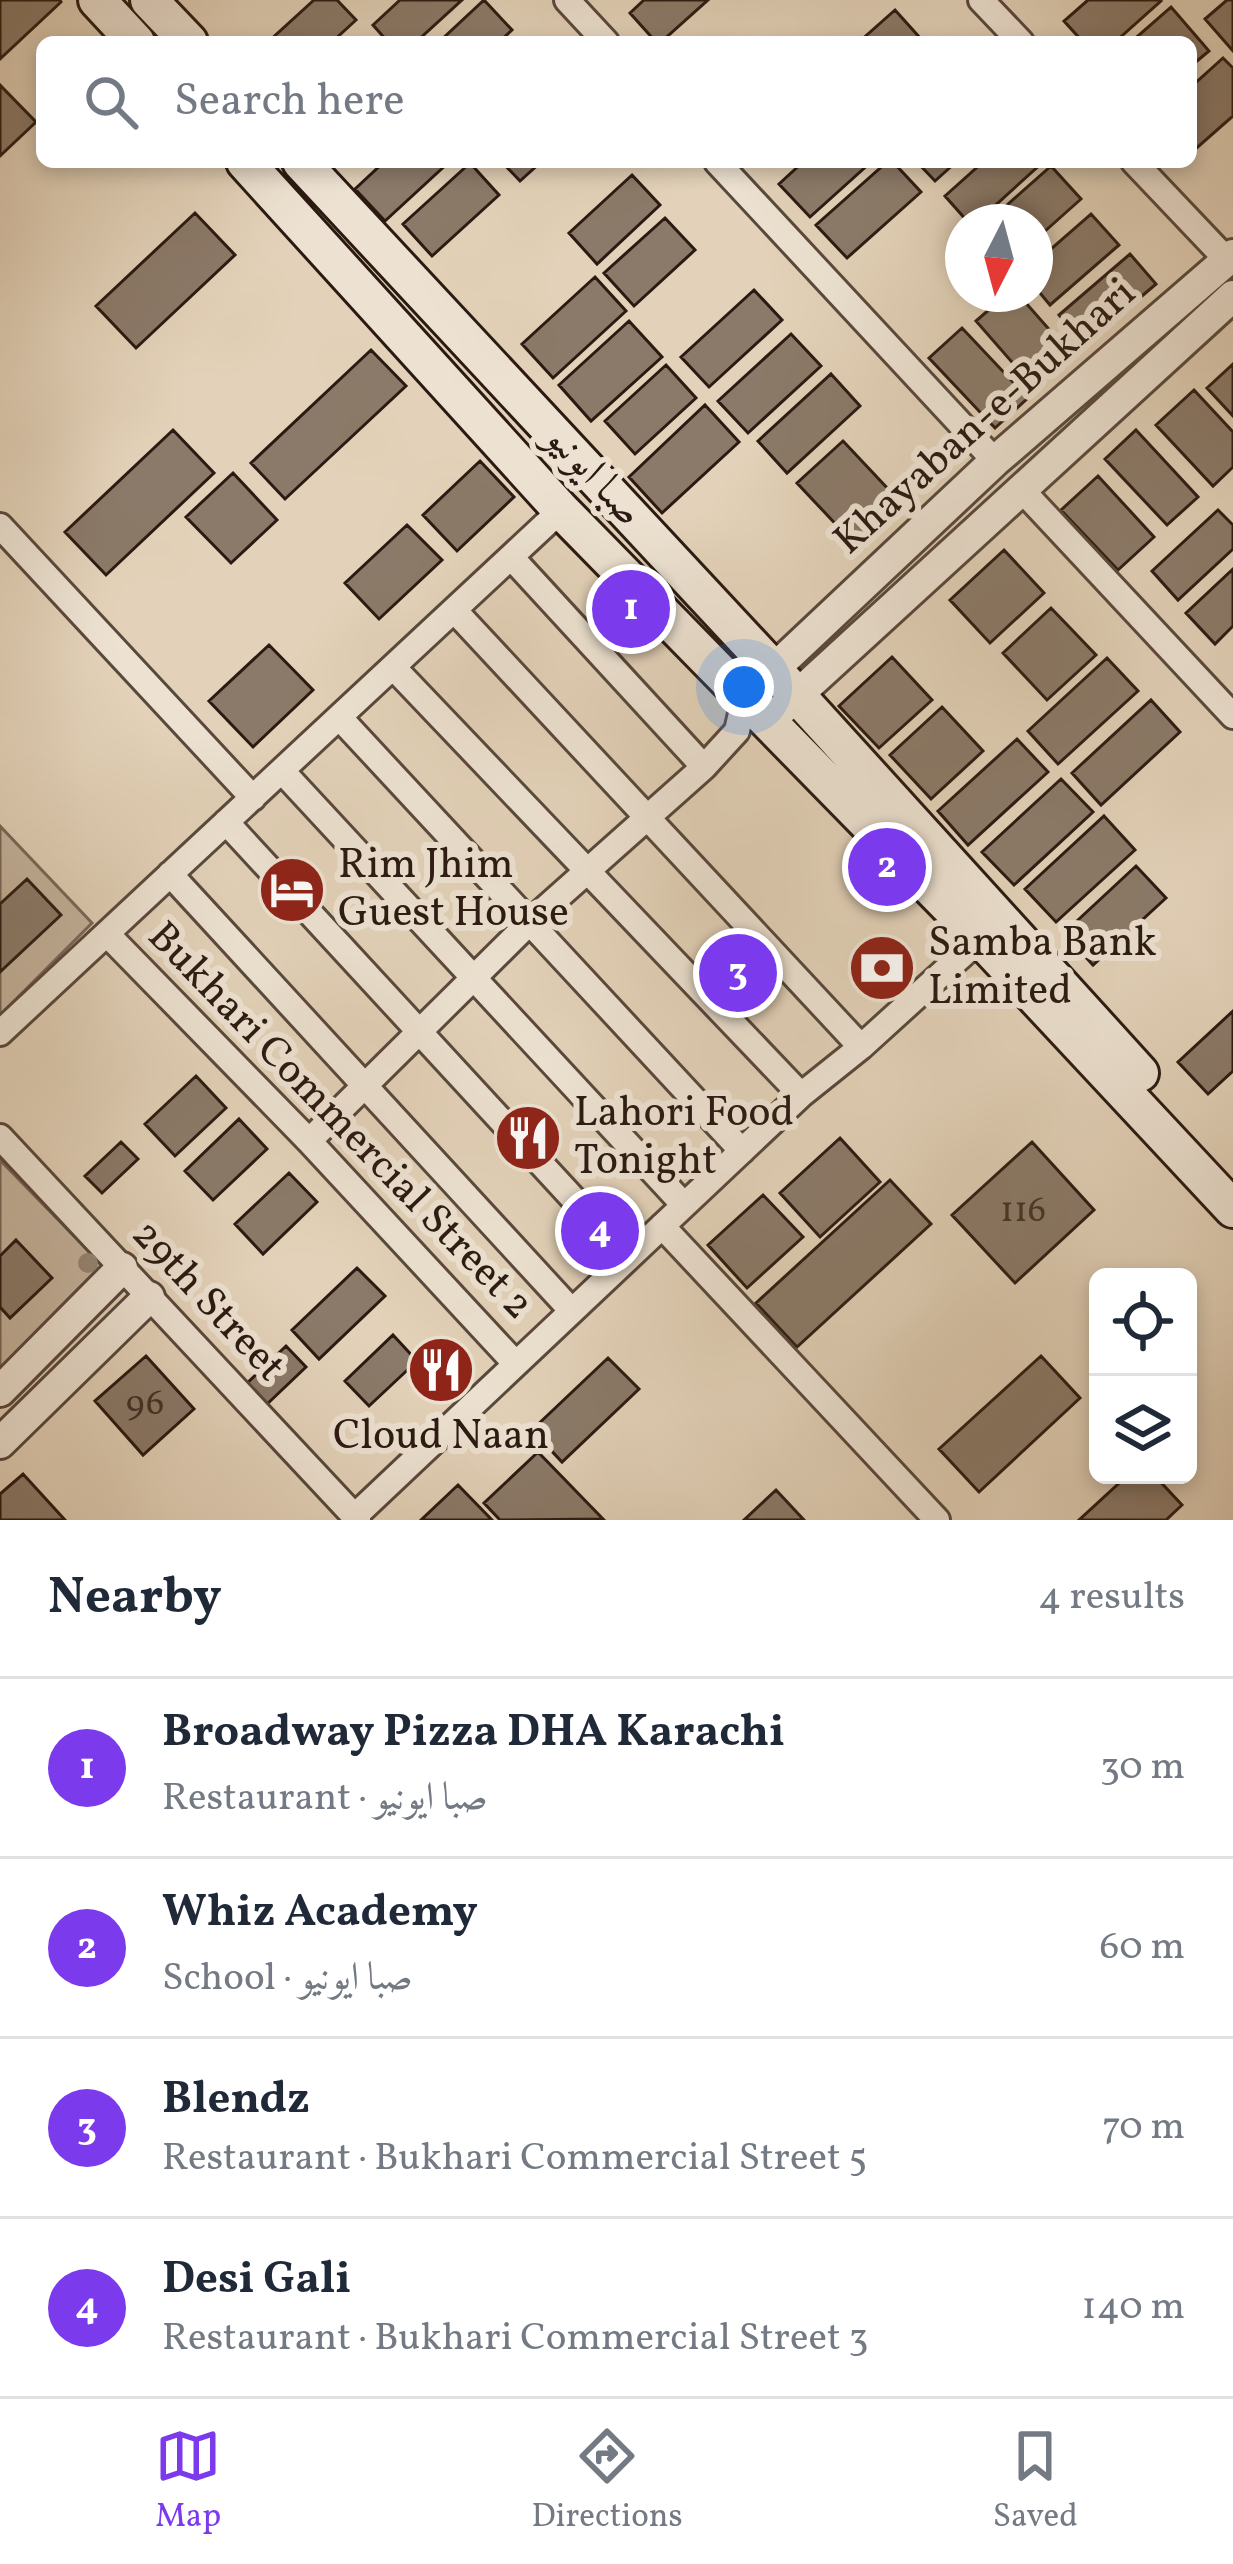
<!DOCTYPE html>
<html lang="en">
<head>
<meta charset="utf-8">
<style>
	:root { --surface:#fff; --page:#f6f6f7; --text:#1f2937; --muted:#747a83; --line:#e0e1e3; --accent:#7c3aed }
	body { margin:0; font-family:Vollkorn,Amiri,serif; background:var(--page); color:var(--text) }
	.controls { position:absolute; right:36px; bottom:36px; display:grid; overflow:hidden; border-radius:18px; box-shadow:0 6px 18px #0003 }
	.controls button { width:108px; height:108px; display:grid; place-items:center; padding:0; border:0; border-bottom:3px solid var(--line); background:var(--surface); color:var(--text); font:60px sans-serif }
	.compass { position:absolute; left:945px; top:204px; width:108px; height:108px; border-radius:50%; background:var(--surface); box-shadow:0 6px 18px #0003; rotate:186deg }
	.you { position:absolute; left:744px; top:687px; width:42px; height:42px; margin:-30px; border:9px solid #fff; border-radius:50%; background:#1a73e8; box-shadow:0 0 0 18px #1a73e833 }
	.badge { display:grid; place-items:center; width:78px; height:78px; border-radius:50%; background:var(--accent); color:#fff; font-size:39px; font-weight:700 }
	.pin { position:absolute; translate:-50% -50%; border:6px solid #fff; box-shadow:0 3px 12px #0006 }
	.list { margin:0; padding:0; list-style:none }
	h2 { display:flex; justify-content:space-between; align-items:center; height:156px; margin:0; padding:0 48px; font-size:51px }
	h2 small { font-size:39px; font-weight:400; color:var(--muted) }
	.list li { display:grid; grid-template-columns:78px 1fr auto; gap:36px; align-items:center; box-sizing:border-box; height:180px; padding:0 48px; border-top:3px solid var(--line) }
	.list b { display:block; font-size:45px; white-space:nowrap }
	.list p { margin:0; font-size:39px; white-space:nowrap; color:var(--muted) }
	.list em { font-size:39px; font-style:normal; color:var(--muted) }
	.icon { flex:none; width:66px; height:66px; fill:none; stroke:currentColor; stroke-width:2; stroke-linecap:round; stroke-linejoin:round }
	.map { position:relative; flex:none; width:1233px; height:1520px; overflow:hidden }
	.search { position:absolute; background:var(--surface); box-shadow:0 6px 18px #0003; left:36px; right:36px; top:36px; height:132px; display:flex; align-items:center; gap:30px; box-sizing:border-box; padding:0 42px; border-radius:18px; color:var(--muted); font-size:45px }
	.sheet { height:876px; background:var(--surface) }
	nav { display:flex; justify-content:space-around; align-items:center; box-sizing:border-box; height:168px; border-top:3px solid var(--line); background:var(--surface); font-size:33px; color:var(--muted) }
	nav a { display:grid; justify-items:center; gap:6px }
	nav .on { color:var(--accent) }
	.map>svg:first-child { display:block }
	.green { fill:#c4b39d; stroke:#786658; stroke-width:3 }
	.building { fill:#8b7a69; stroke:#2b1a12; stroke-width:3 }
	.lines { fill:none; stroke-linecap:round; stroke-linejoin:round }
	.minor-casing { stroke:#59483c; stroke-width:30 }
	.tertiary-casing { stroke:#59483c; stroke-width:36 }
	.secondary-casing { stroke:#2b1a12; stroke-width:42 }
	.minor { stroke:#ede2d2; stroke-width:24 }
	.tertiary { stroke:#ede2d2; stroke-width:30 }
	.secondary { stroke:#ede2d2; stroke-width:36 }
	.tree { fill:#978674 }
	.labels { text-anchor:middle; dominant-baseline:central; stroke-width:12; stroke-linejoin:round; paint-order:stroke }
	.number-label { font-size:36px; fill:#433228 }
	.street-label { font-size:42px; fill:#2b1a12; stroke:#ede2d2 }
	.poi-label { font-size:42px; fill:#2b1a12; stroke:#ede2d2; text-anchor:start }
</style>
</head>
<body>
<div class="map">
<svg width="1233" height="1520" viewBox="0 0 1233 1520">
	<rect width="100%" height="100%" fill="#e3d2b9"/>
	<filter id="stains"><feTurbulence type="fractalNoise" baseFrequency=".00167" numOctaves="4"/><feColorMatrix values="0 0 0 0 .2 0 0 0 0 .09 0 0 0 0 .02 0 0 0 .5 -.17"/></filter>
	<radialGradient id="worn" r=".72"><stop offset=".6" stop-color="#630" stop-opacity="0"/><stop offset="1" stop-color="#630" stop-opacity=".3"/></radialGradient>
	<path class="green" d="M0,826L92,923L0,1015Z
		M0,1160L106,1269L0,1375Z"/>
	<path class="building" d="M0,0H60L61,2L0,59Z
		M314,0H337L356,20L332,42H268Z
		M400,0H462L416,42H388L373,25Z
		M484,0L512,30L499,42H439Z
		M644,0H708L661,42H656L630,13Z
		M1088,0H1160L1161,1L1115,42H1083L1064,21Z
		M1227,0H1233V51L1205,19Z
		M1171,7L1209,51L1191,66V42H1131Z
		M895,10L921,39L918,42H859Z
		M1223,58L1233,68V116L1191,153V87Z
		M0,85L36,122L0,156Z
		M384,162H449L385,221L355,189Z
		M502,162H541L520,181Z
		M803,162H871L810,217L779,184Z
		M887,162H893L921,192L847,258L816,225Z
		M917,162H956L935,181Z
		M983,162H1043L977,222H968L945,196Z
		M470,163L499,195L432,256L403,224Z
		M1051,166L1081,199L1035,240V222H988Z
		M632,175L660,205L597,264L569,233Z
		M195,213L235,255L136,348L96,306Z
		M1091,214L1119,245L1050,305L1035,287V263Z
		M665,218L695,250L634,306L604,273Z
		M1130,254L1156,284L1085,345L1059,315Z
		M595,277L626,311L553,378L522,344Z
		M754,290L782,320L709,387L681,357Z
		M1007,294H1018L1062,344L1025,377L976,321Z
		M629,321L662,357L591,421L559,385Z
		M962,328L1028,398L995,428L929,358Z
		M791,334L821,366L748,433L718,401Z
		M371,350L406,386L285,499L251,463Z
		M1233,364V416L1207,388Z
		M666,365L696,398L635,454L605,421Z
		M831,374L860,406L787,473L758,441Z
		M1194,390L1233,432V467L1213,486L1156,425Z
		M705,405L739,442L662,513L629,477Z
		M173,430L214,473L106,575L65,532Z
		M1136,430L1198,497L1167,525L1105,459Z
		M843,441L906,508L860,550L797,483Z
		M480,461L514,497L457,551L423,515Z
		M233,473L277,520L231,563L186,517Z
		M1098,476L1154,537L1118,570L1061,510Z
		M1218,510L1233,525V549L1178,600L1152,571Z
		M407,525L442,560L379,619L345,583Z
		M1004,550L1044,593L990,643L950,600Z
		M1233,569V626L1215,644L1186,613Z
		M1051,608L1096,655L1047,700L1003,653Z
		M269,645L313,690L253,747L209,701Z
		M892,657L932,700L879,748L839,706Z
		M1107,658L1138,691L1058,764L1028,731Z
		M1151,700L1180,732L1101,805L1072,773Z
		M942,707L983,751L931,799L890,755Z
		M1017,739L1048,772L968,845L938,811Z
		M1061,779L1093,812L1014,885L982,852Z
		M1104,816L1135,850L1056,922L1025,889Z
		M1136,866L1166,898L1093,965L1064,933Z
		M27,879L61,915L0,972V904Z
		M1233,1011V1071L1208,1094L1178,1062Z
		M196,1076L226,1108L175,1156L145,1124Z
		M239,1119L267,1149L213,1200L185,1171Z
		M840,1138L880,1182L820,1237L780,1193Z
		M121,1142L138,1159L102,1193L85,1176Z
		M1032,1142L1094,1210L1015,1283L952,1215Z
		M289,1173L317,1202L263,1254L235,1224Z
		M890,1180L931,1224L797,1347L756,1303Z
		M763,1195L803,1237L747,1288L708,1245Z
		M16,1240L52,1278L10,1318L0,1307V1256Z
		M357,1268L385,1296L319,1359L292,1330Z
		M393,1335L417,1361L369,1406L345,1381Z
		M286,1346L306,1367L264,1407L244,1386Z
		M146,1356L194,1409L143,1455L95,1401Z
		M1041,1356L1080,1398L979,1492L939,1449Z
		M608,1358L639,1389L562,1462L532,1430Z
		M538,1452L603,1519L500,1520L484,1503Z
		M23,1474L65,1520H0V1494Z
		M1128,1475H1154L1182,1505L1166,1520H1079Z
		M458,1485L492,1520H421Z
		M776,1490L804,1520H744Z"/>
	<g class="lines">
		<g class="minor-casing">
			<path id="minor" d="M567,0L606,42
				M981,0L1021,42
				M717,162L995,461
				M1134,162L1227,260
				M1020,488L1233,716
				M0,526L253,798
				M511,557L704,767
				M454,610L861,1047
				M393,667L801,1095
				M339,717L742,1151
				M282,771L684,1205
				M226,822L627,1257
				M170,874L571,1310
				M107,934L309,1141L515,1363
				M0,1033L561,510
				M0,1137L358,1520
				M309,1141L530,922L704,767L737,731L745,696
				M662,1226L937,1520
				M355,1516L801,1095L861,1047L992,928"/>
		</g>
		<g class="tertiary-casing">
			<path id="tertiary" d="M757,685L995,461L1233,255
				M769,721L1233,296
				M0,1391L122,1268
				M0,1443L149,1297"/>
		</g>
		<g class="secondary-casing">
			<path id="secondary" d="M97,0L136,42
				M149,0L189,42
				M245,162L561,510L982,940L1233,1209
				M301,162L773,669L1140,1073"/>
		</g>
		<use href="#minor" class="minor"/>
		<use href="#tertiary" class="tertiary"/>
		<use href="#secondary" class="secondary"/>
	</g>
	<circle class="tree" cx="88" cy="1263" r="10"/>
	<defs>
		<g id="hotel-disc" transform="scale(3.45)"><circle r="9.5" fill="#8f2418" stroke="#ede2d2"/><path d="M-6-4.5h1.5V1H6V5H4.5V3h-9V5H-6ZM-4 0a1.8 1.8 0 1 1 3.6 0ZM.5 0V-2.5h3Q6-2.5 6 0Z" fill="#fff"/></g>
		<g id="bank-disc" transform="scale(3.45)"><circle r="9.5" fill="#8f2418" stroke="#ede2d2"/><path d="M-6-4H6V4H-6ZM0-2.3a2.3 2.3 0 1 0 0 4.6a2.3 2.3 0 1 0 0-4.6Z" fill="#fff"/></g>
		<g id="restaurant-disc" transform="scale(3.45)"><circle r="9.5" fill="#8f2418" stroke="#ede2d2"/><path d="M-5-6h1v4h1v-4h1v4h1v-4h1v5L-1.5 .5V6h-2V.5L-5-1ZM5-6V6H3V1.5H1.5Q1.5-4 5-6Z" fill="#fff"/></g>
	</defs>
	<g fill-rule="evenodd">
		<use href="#hotel-disc" x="292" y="890"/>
		<use href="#bank-disc" x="882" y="968"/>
		<use href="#restaurant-disc" x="528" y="1138"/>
		<use href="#restaurant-disc" x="441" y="1370"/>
	</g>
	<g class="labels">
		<g class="number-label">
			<text x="1023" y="1212">116</text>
			<text x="145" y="1405">96</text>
		</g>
		<g class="street-label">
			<text transform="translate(986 418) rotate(-42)">Khayaban-e-Bukhari</text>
			<text transform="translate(593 476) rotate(47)">صبا ایونیو</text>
			<text transform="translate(339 1122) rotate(46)">Bukhari Commercial Street 2</text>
			<text transform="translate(207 1302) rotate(47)">29th Street</text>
		</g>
		<g class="poi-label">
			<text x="338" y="866">Rim Jhim<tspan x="338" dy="48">Guest House</tspan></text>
			<text x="928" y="944">Samba Bank<tspan x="928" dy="48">Limited</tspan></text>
			<text x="574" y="1114">Lahori Food<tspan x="574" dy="48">Tonight</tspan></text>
			<text x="441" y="1437" text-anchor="middle">Cloud Naan</text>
		</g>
	</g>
	<rect width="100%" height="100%" filter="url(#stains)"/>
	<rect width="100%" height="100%" fill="url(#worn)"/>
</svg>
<div class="controls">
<button><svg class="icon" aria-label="locate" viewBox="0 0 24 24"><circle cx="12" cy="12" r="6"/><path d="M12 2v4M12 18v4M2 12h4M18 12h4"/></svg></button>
<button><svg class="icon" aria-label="layers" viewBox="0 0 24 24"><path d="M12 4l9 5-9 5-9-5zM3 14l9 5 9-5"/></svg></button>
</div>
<svg class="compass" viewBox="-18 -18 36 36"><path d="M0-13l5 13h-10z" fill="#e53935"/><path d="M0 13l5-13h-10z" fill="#747a83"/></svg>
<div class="you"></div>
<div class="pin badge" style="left:631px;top:609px">1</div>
<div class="pin badge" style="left:887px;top:867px">2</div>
<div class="pin badge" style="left:738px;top:973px">3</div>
<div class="pin badge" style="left:600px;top:1231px">4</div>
<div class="search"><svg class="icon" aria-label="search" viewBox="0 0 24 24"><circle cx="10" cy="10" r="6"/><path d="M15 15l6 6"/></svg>Search here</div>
</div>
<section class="sheet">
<h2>Nearby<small>4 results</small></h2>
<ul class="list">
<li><span class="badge">1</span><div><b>Broadway Pizza DHA Karachi</b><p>Restaurant · صبا ایونیو</p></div><em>30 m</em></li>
<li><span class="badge">2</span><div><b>Whiz Academy</b><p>School · صبا ایونیو</p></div><em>60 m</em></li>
<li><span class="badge">3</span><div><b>Blendz</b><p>Restaurant · Bukhari Commercial Street 5</p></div><em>70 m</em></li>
<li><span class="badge">4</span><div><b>Desi Gali</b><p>Restaurant · Bukhari Commercial Street 3</p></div><em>140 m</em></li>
</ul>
</section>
<nav>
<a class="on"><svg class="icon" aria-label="map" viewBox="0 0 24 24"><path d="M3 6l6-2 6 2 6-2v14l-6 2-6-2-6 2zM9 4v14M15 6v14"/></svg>Map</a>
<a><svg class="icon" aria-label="directions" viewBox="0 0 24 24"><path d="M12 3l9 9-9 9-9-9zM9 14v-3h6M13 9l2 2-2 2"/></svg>Directions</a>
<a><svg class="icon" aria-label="saved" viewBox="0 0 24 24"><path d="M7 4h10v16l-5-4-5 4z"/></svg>Saved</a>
</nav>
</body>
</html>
